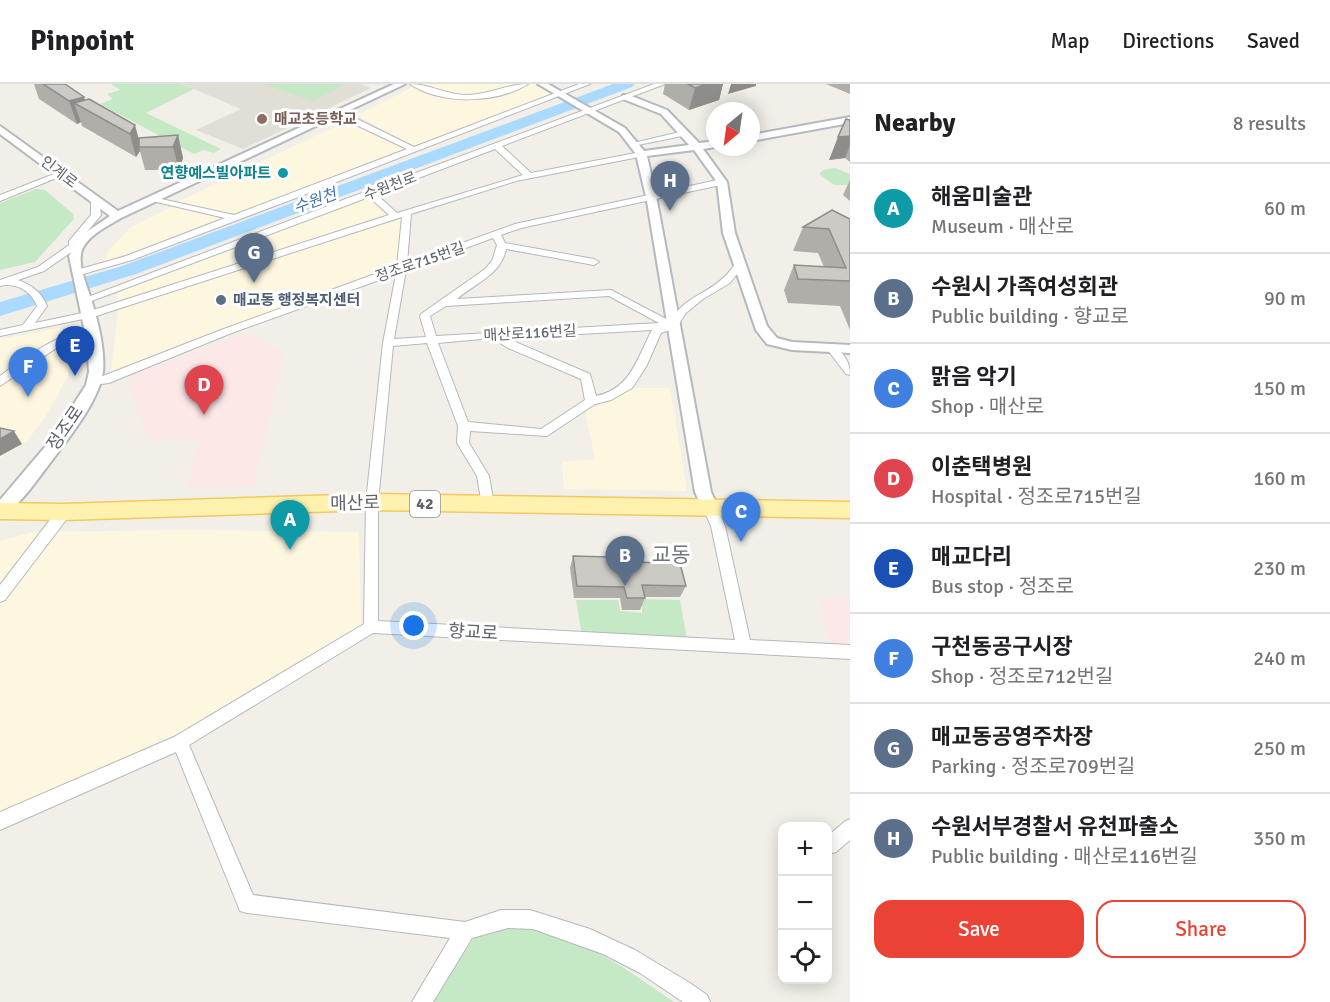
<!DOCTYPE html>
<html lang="en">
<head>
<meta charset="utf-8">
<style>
	:root { --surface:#fff; --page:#f6f6f6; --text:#202124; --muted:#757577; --line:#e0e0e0; --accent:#ea4335 }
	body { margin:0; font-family:Signika,"Noto Sans KR",sans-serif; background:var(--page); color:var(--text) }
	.controls { position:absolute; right:18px; bottom:18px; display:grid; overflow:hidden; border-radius:12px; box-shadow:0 3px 15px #0003 }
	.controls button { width:54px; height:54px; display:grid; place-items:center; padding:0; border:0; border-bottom:2px solid var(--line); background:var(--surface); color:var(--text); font:30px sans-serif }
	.compass { position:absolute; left:706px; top:18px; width:54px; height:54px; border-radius:50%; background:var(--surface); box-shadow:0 3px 15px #0003; rotate:209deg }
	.you { position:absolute; left:414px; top:542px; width:21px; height:21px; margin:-15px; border:4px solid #fff; border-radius:50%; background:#1a73e8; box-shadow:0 0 0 9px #1a73e833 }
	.badge { display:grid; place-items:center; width:39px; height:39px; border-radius:50%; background:var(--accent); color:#fff; font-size:20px; font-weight:700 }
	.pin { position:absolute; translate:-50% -50px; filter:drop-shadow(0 2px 3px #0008) }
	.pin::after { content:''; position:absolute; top:32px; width:21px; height:18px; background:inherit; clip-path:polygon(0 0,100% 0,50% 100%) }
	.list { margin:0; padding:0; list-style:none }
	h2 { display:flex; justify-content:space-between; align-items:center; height:78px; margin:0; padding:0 24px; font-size:26px }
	h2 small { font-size:20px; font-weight:400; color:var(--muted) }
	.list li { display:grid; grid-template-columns:39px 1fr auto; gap:18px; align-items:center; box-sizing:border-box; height:90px; padding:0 24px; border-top:2px solid var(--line) }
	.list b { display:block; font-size:22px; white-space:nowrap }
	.list p { margin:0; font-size:20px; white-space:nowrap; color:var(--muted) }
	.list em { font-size:20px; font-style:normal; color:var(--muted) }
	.actions { display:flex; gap:12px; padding:18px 24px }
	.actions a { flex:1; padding:14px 0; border:2px solid var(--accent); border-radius:18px; text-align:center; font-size:21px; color:var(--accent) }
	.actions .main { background:var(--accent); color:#fff }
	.icon { flex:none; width:33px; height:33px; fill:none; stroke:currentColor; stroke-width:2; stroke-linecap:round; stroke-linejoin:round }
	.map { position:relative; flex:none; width:850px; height:918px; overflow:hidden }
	header { display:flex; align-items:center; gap:36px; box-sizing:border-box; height:84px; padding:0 30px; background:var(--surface); border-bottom:2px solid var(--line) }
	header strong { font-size:28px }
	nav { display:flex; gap:33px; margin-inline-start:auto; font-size:21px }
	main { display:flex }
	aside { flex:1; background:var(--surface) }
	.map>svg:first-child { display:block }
	.commercial { fill:#fef7e0 }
	.education { fill:#e1ded6 }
	.medical { fill:#fce8e6 }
	.green { fill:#c5e8c5 }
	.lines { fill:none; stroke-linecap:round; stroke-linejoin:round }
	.river { fill:#aadaff; fill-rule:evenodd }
	.minor-casing { stroke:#b5b8bc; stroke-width:2 }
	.tertiary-casing { stroke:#b5b8bc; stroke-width:4 }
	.primary-casing { stroke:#f2c960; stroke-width:3 }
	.minor { fill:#fff; fill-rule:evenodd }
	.tertiary { fill:#fff; fill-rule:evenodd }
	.primary { fill:#fff2af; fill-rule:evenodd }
	.wall { fill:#afaea9 }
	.shaded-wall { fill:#8f8d8a }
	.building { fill:#cccac5; stroke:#8f8d8a; stroke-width:1.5 }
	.education-dot { fill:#8d6e63; stroke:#fff; stroke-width:2 }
	.culture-dot { fill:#0f9aa8; stroke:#fff; stroke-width:2 }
	.service-dot { fill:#5c6f8a; stroke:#fff; stroke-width:2 }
	.labels { text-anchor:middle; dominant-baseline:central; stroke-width:6; stroke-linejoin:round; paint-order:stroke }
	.far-education-label { font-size:15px; font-weight:bold; fill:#785e54; stroke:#fff; text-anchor:start }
	.far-street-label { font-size:15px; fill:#5f6368; stroke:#fff }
	.far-culture-label { font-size:15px; font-weight:bold; fill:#0d838f; stroke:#fff; text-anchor:end }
	.far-service-label { font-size:15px; font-weight:bold; fill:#4e5e75; stroke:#fff; text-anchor:start }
	.far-water-label { font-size:16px; font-style:italic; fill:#4174aa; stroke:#fff }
	.shield { fill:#fff; stroke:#8f9295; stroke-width:1.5 }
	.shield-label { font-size:16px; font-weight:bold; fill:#5f6368 }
	.street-label { font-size:18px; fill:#5f6368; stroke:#fff }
	.quarter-label { font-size:21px; fill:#70757a; stroke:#fff }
</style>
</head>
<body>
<header>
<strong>Pinpoint</strong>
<nav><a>Map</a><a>Directions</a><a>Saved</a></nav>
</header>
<main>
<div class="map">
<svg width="850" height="918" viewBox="0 0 850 918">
	<rect width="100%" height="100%" fill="#f1efe8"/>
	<path class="commercial" d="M419,0H536L553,10L412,62L357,31Z
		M347,37L407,66L235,132L175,119Z
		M368,111L389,132L119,216L116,211L130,202Z
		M175,121L227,135L103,178L110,165L130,144Z
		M401,135L399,182L111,288L118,226L263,177Z
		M60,244L67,248L73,256L68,292L45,333L27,357L0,374V255Z
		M631,304H670L687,407L564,405L562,378L595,375L585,326L611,318Z
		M185,446L359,448L361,541L177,650L0,730V457L33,448Z"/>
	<path class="education" d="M182,0H359L371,4L243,65L196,46L241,25Z"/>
	<path class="medical" d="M247,248L284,269L253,402L186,405L199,356H148L127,294Z
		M819,514L850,515V565L832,564Z"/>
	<path class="green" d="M111,0H181L194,5L146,29L221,65L214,69L204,66L194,70L100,20L113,15L107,10L120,6Z
		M264,0H339L343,1L313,17Z
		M835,84L850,90V101H834L819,90L823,86Z
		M36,105L45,106L73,130L74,135L35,178L0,186V119Z
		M642,515L680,516L687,555L582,552L576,516H618L620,527L642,529Z
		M483,841C511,842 539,844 566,854C602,867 642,896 674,918H430Z"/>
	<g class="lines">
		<path class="river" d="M613,0H635L632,3L136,190L0,232V218L122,182Z"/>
		<g class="minor-casing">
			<path id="minor" d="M410,0C430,0 447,11 466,11C488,11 507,0 528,0C497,20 440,21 410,0Z
				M579,0H590L316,106L335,119L654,0H665L502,62L531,89L641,68L645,70L644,72L516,97L411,130L407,179L515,140L722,95L726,98L725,100L521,144L501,151L505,159L594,175L599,178L594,181L506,165C501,191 475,199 457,215L611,206L670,237C687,211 704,212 723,194C728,190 732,184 736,179L744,181L730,199L703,215L686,229L676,244L661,249L646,283L632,304L611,316L595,320L547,352L470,347L469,359L489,392L494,421L488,426L482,421L477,392L457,359L458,342L427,259L393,262L378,418V537L735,556L711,442L703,424L710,419L715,420L725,442L750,556L850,561V575L373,549L189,661L253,811L465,838L501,826H530L590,845L635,866L690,899L707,911L710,918H683L640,889L603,870L533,845L508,844L472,854L433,918H412L450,854L247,829L240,827L176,668L0,746V728L174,653L364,540L366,418L383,259L396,190L229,250L109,299L93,301L87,297L89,294L103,292L221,246L397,182L402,133L93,233L0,252V246L23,241L37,222C31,207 16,198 0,202V196L38,183L69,161V157L91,131V116L95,113L99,116L101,131L83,153H87V157L44,187L18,196C32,201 41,208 47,222L35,239L87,228L389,131L369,113L89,218L85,219L80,216L328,122L309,109L132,176L83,190H77V186L126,172L225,134L152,117V113L234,131L407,65L335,31V27H341L414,63ZM495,65L523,91L397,129L376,110ZM493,154L497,161L492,177L485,185L421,230L420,232L426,253L394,255L406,186ZM609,212L659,239L436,252L430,232L446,222ZM652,246C637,274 631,305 596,312L590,290L506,254ZM492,254L508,264L581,295L585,316L541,345L468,338L438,259Z
				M684,47H687V51L633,62L629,60Z
				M59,88L66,90L0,117V111Z
				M90,243L95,246L94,248L58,263L0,302V292C27,271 56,252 90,243Z
				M832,262C844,267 850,279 850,291L846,290L827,265Z
				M64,423L71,428L69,432L5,516L0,518V501L59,424Z
				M850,735V756L836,768L828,770V752L844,738Z"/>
		</g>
		<g class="tertiary-casing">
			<path id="tertiary" d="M394,0H405L121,134C108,142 88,151 82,166C77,180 87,202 91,215C98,237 105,265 103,288C99,318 65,359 47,383C37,396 16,427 0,432V416L50,357L86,301L89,288L87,258L69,172L79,153L110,132L0,50V42L118,127Z
				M538,0H548L625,44L644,67L689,61L661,30L623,15V11H629L667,26L699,59L715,57V63L703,65L727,98L735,149L767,242L777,254L792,258L850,261V269L792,266L767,260L756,246L723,149L717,98L694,66L647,72L657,117L711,408L718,424L716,428H704L695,408L647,117L636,70L619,48Z
				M850,33V39L751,57V51Z"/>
		</g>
		<g class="primary-casing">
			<path id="primary" d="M372,410L850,418V434L372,426L64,436L0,435V419L64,420Z"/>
		</g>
		<use href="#minor" class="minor"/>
		<use href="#tertiary" class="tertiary"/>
		<use href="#primary" class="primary"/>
	</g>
	<path class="wall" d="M34,0H65L85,16L139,55L178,51L183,74L179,86H145L140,67L136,73L82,42L81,38L77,40L39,15Z
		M665,0H723L719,16L689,26L663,10Z
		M826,0H850V10Z
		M850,36V78L845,74L829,76Z
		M850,96V117L843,111Z
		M850,135V246L840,222L788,219L784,206L794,181L824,183L818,169L793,167L803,143Z
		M609,467L633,478L663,479L666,472L686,502L680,513H644L645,514L640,526H622L620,514H574L570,484L573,472L608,473Z"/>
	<path class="shaded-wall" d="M706,0H723L719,16L689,26L695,4Z
		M731,0H756V2L728,10Z
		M84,13L89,27L74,19L81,38L77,40L69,17Z
		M135,41L141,63H139L140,67L136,73L130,50Z
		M178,51L183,74L179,86L173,63Z
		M850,52V61L845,74L829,76L838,53Z
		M14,347L22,360L0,372V355Z"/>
	<path class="building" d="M43,0H65L84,13L69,17Z
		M688,0H706L695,4Z
		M89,15L135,41L130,50L74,19Z
		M846,35L850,36V52L838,53Z
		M178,51L173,63H139V54Z
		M832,126L850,135V197L798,195L794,181L846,184L829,145L803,143Z
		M0,344L14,347L0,355Z
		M609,467L631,468L633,478L667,479L666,472H678L686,502L642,501L645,514H627L624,503L577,502L573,472L610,473Z"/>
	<circle class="education-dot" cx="262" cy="35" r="6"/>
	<circle class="culture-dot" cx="283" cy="89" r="6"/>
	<circle class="service-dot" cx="221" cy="216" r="6"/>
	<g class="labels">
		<g class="far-education-label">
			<text x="274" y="35">매교초등학교</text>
		</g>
		<g class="far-street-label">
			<text transform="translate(59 88) rotate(37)">인계로</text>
			<text transform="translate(390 102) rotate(-21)">수원천로</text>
			<text transform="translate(420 178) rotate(-19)">정조로715번길</text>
			<text transform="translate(530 249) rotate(-3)">매산로116번길</text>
		</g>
		<g class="far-culture-label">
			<text x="271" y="89">연향예스빌아파트</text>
		</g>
		<g class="far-service-label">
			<text x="233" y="216">매교동 행정복지센터</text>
		</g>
		<g class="far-water-label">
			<text transform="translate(315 117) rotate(-20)">수원천</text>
		</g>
		<rect class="shield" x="410" y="407" width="30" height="26" rx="4.5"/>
		<g class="shield-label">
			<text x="425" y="420">42</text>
		</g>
		<g class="street-label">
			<text transform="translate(65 344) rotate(-56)">정조로</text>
			<text transform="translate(355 419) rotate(-1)">매산로</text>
			<text transform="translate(473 548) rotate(3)">향교로</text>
		</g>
		<g class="quarter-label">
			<text x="671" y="471">교동</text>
		</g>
	</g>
</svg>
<div class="controls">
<button>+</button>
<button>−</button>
<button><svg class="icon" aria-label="locate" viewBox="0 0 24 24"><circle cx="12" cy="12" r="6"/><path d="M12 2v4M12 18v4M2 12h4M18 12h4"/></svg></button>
</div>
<svg class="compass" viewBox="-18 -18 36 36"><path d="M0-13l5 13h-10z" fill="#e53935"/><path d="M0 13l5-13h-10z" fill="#757577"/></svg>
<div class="you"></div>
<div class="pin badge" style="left:290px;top:466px;background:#0f9aa8">A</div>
<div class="pin badge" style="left:625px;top:502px;background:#5c6f8a">B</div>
<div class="pin badge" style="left:741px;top:458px;background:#3f7fe0">C</div>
<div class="pin badge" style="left:204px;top:331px;background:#e0444e">D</div>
<div class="pin badge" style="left:75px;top:292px;background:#1a4fb4">E</div>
<div class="pin badge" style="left:28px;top:313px;background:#3f7fe0">F</div>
<div class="pin badge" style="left:254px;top:199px;background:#5c6f8a">G</div>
<div class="pin badge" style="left:670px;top:127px;background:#5c6f8a">H</div>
</div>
<aside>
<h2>Nearby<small>8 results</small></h2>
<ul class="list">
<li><span class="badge" style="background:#0f9aa8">A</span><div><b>해움미술관</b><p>Museum · 매산로</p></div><em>60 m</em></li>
<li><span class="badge" style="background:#5c6f8a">B</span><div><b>수원시 가족여성회관</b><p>Public building · 향교로</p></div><em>90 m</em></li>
<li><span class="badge" style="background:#3f7fe0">C</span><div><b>맑음 악기</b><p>Shop · 매산로</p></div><em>150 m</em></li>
<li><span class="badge" style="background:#e0444e">D</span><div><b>이춘택병원</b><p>Hospital · 정조로715번길</p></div><em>160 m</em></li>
<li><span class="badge" style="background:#1a4fb4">E</span><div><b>매교다리</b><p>Bus stop · 정조로</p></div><em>230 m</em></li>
<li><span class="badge" style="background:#3f7fe0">F</span><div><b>구천동공구시장</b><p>Shop · 정조로712번길</p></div><em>240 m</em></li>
<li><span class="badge" style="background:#5c6f8a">G</span><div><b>매교동공영주차장</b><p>Parking · 정조로709번길</p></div><em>250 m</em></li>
<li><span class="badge" style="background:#5c6f8a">H</span><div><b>수원서부경찰서 유천파출소</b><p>Public building · 매산로116번길</p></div><em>350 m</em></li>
</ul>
<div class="actions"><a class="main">Save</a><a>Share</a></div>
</aside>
</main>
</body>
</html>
